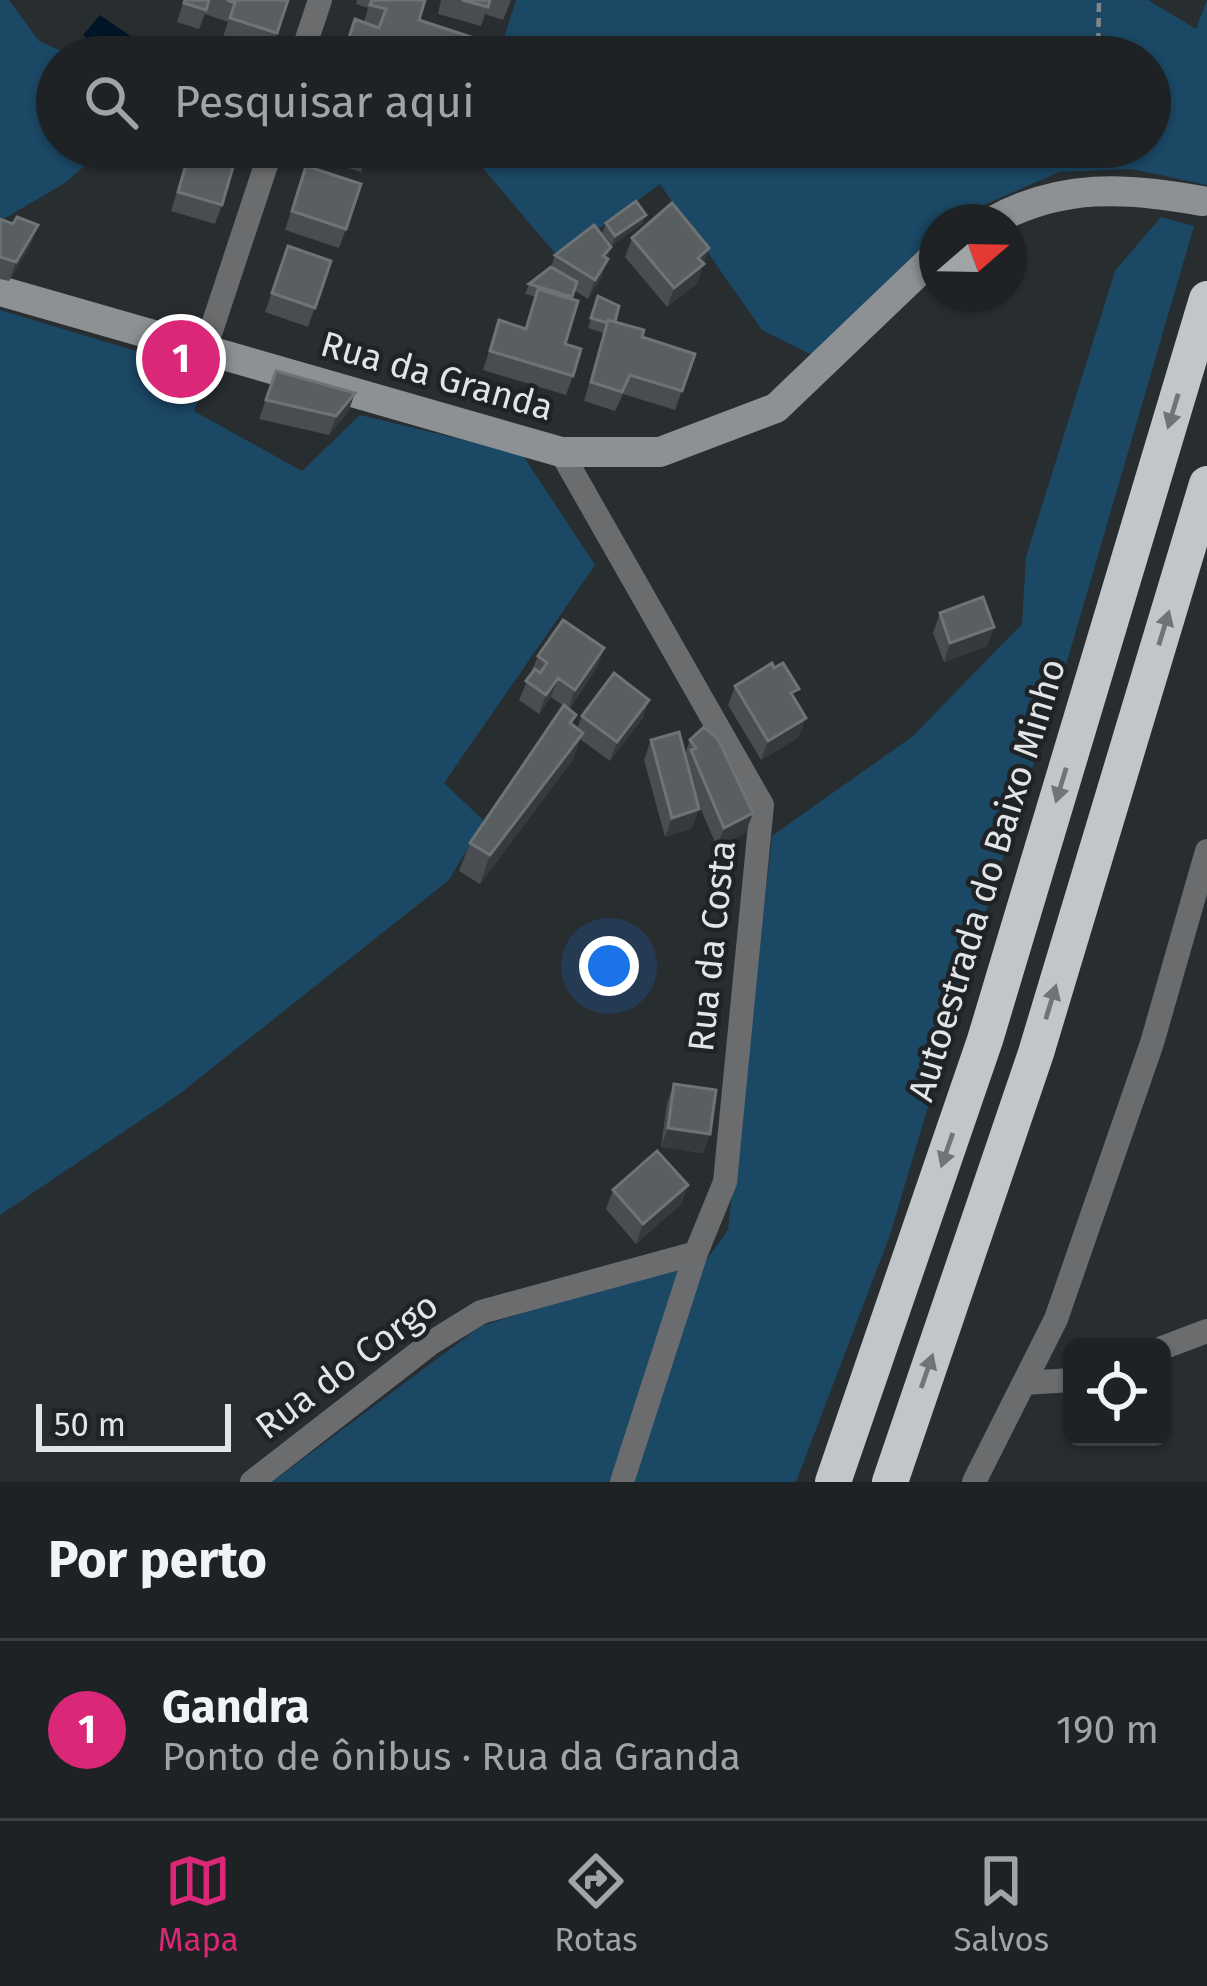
<!DOCTYPE html>
<html lang="pt">
<head>
<meta charset="utf-8">
<style>
	:root { --surface:#1e2224; --page:#2b2f31; --text:#f1f3f6; --muted:#a1a4a6; --line:#3c3f41; --accent:#db2777 }
	body { margin:0; font-family:"Fira Sans",sans-serif; background:var(--page); color:var(--text) }
	.controls { position:absolute; right:36px; bottom:36px; display:grid; overflow:hidden; border-radius:18px; box-shadow:0 3px 9px #0004 }
	.controls button { width:108px; height:108px; display:grid; place-items:center; padding:0; border:0; border-bottom:3px solid var(--line); background:var(--surface); color:var(--text); font:60px sans-serif }
	.compass { position:absolute; left:919px; top:204px; width:108px; height:108px; border-radius:50%; background:var(--surface); box-shadow:0 3px 9px #0004; rotate:70deg }
	.scale { position:absolute; left:36px; bottom:30px; width:195px; box-sizing:border-box; padding-left:12px; border:6px solid #e2e5e7; border-top:0; font-size:33px; line-height:42px; white-space:nowrap; color:#e2e5e7; -webkit-text-stroke:9px #1f2326; paint-order:stroke }
	.you { position:absolute; left:609px; top:966px; width:42px; height:42px; margin:-30px; border:9px solid #fff; border-radius:50%; background:#1a73e8; box-shadow:0 0 0 18px #1a73e833 }
	.badge { display:grid; place-items:center; width:78px; height:78px; border-radius:50%; background:var(--accent); color:#fff; font-size:39px; font-weight:700 }
	.pin { position:absolute; translate:-50% -50%; border:6px solid #fff; box-shadow:0 3px 12px #0006 }
	.list { margin:0; padding:0; list-style:none }
	h2 { display:flex; justify-content:space-between; align-items:center; height:156px; margin:0; padding:0 48px; font-size:51px }
	h2 small { font-size:39px; font-weight:400; color:var(--muted) }
	.list li { display:grid; grid-template-columns:78px 1fr auto; gap:36px; align-items:center; box-sizing:border-box; height:180px; padding:0 48px; border-top:3px solid var(--line) }
	.list b { display:block; font-size:45px; white-space:nowrap }
	.list p { margin:0; font-size:39px; white-space:nowrap; color:var(--muted) }
	.list em { font-size:39px; font-style:normal; color:var(--muted) }
	.icon { flex:none; width:66px; height:66px; fill:none; stroke:currentColor; stroke-width:2; stroke-linecap:round; stroke-linejoin:round }
	.map { position:relative; flex:none; width:1207px; height:1482px; overflow:hidden }
	.search { position:absolute; background:var(--surface); box-shadow:0 3px 9px #0004; left:36px; right:36px; top:36px; height:132px; display:flex; align-items:center; gap:30px; box-sizing:border-box; padding:0 42px; border-radius:66px; color:var(--muted); font-size:45px }
	.sheet { height:336px; background:var(--surface) }
	nav { display:flex; justify-content:space-around; align-items:center; box-sizing:border-box; height:168px; border-top:3px solid var(--line); background:var(--surface); font-size:33px; color:var(--muted) }
	nav a { display:grid; justify-items:center; gap:6px }
	nav .on { color:var(--accent) }
	.map>svg:first-child { display:block }
	.green { fill:#1b4865 }
	.water { fill:#001628 }
	.lines { fill:none; stroke-linecap:round; stroke-linejoin:round }
	.path { stroke:#828689; stroke-width:4.5; stroke-dasharray:9 6; stroke-linecap:butt }
	.street { stroke:#6a6c6e; stroke-width:24 }
	.secondary { stroke:#8d9193; stroke-width:30 }
	.highway { stroke:#c0c6ca; stroke-width:36 }
	.wall { fill:#494d51 }
	.shaded-wall { fill:#353a3d }
	.building { fill:#595e61; stroke:#6e7376; stroke-width:3 }
	.oneway { fill:#707478 }
	.labels { text-anchor:middle; dominant-baseline:central; stroke-width:9; stroke-linejoin:round; paint-order:stroke }
	.street-label { font-size:36px; fill:#e2e5e7; stroke:#1f2326 }
</style>
</head>
<body>
<div class="map">
<svg width="1207" height="1482" viewBox="0 0 1207 1482">
	<rect width="100%" height="100%" fill="#282d30"/>
	<path class="green" d="M0,0H9L39,41L75,57H57V147H106L65,183L0,221Z
		M516,0H1148L1196,29L1207,0V185L1132,169L1059,172L975,209L960,222H937V241L814,356L762,330L660,184L559,258L465,147H1150V57H498Z
		M1161,217L1194,226L1066,665L991,895L890,1235L796,1482H272L481,1326L642,1276L704,1263L728,1230L772,836L913,736L1022,624L1026,557L1115,271Z
		M0,310L209,373L194,411L302,471L360,415L522,454L595,565L444,783L484,821L449,880L178,1095L0,1215Z"/>
	<path class="water" d="M100,15L145,46L141,53L145,57H112L83,35Z"/>
	<g class="lines">
		<path class="path" d="M1098,57L1099,0
			M1097,147V163"/>
		<path class="street" d="M301,57L320,0
			M205,349L272,147
			M561,452L762,805L725,1182L696,1253L622,1482
			M1162,1348L1207,1331
			M1024,1383L1072,1380
			M252,1482L431,1343L481,1312L696,1253
			M974,1482L1056,1319L1152,1043L1207,851"/>
		<path class="secondary" d="M991,222C1060,183 1127,187 1202,201
			M0,291L561,452H660L776,408L937,254"/>
		<path class="highway" d="M833,1482L985,1040L1207,299
			M890,1482L1036,1053L1207,484"/>
	</g>
	<path class="wall" d="M184,0H288L270,52L223,37L228,22L205,14L199,29L177,22Z
		M357,0H425L419,20L467,57H342L355,19L364,22L368,8L356,4Z
		M441,0H511L503,20L485,14L481,26L438,14Z
		M191,147L226,165L222,205L215,224L171,211Z
		M311,147H369L361,172L309,156Z
		M299,185L346,229L339,248L285,230Z
		M646,215L642,224L612,245L602,233L606,223Z
		M0,219L31,244L9,281L0,279Z
		M632,238L709,248L697,283L667,307L625,257Z
		M288,246L331,261L308,327L265,312Z
		M611,247L601,278L588,299L574,290L572,299L565,344L573,376L566,395L483,370L499,320L525,329L536,297L525,294L529,284L551,267L555,255Z
		M598,296L615,322L642,337L695,354L675,410L623,394L615,411L584,401L604,333L588,328Z
		M276,371L355,393L348,412L329,435L259,419Z
		M940,613L994,627L987,646L944,662L933,633Z
		M604,648L597,667L569,709L573,725L577,729L582,716L649,700L642,719L610,761L580,739L572,761L480,884L459,871L470,843L564,706L551,697L539,714L519,700L538,656Z
		M735,686L795,699L799,737L761,760L728,705Z
		M704,727L746,832L717,847L696,798L692,828L665,837L644,760L651,740L685,754L690,740Z
		M674,1084L710,1134L703,1153L661,1147L667,1103Z
		M688,1185L681,1204L636,1244L606,1209L613,1190Z"/>
	<path class="shaded-wall" d="M646,215L642,224L612,245L615,236Z
		M38,225L31,244L9,281L16,262Z
		M611,247L601,278L588,299L603,256Z
		M709,248L697,283L667,307L674,288L698,258Z
		M355,393L348,412L329,435L336,416Z
		M994,627L987,646L944,662L950,643Z
		M604,648L597,667L568,709L575,690Z
		M558,678L551,697L539,714L546,695Z
		M649,700L642,719L610,761L617,742Z
		M806,718L799,737L761,760L768,741Z
		M583,733L572,761L480,884L490,855Z
		M699,809L692,828L665,837L672,818Z
		M753,813L746,832L717,847L724,828Z
		M668,1128L710,1134L703,1153L661,1147Z
		M688,1185L681,1204L636,1244L643,1224Z"/>
	<path class="building" d="M185,0H209L206,10L184,3Z
		M227,0H288L277,33L230,18L235,3Z
		M372,0H425L419,20L474,38L467,57H448L411,44L407,57L343,56L355,19L379,28L386,9L370,5Z
		M462,0H490L488,7Z
		M215,46L254,57H211Z
		M191,147H214L230,152L226,165L233,167L222,205L178,192Z
		M350,147H369L368,153Z
		M306,166L361,184L346,229L292,211Z
		M636,201L646,215L615,236L606,223Z
		M672,203L709,248L698,258L704,264L674,288L632,238Z
		M17,217L38,225L16,262L0,257V219L13,224Z
		M594,225L611,247L603,256L608,259L595,280L555,255Z
		M288,246L331,261L315,308L272,293Z
		M551,267L577,282L572,297L529,284Z
		M538,289L578,301L565,344L581,349L573,376L490,351L499,320L526,329Z
		M598,296L619,306L615,322L608,320L607,323L591,318Z
		M608,320L644,330L642,337L695,354L682,391L630,375L622,392L591,382Z
		M276,371L355,393L336,416L266,400Z
		M983,597L994,627L950,643L940,613Z
		M563,620L604,648L575,690L558,678L546,695L526,681L535,669L540,673L547,663L538,656Z
		M772,663L774,668L783,663L799,689L791,693L806,718L768,741L735,686Z
		M614,673L649,700L617,742L582,716Z
		M564,705L576,715L570,723L583,733L490,855L470,843Z
		M704,727L718,739L753,813L724,828L691,750L696,748L690,740Z
		M679,732L699,809L672,818L651,740Z
		M674,1084L716,1090L710,1134L668,1128Z
		M657,1151L688,1185L643,1224L613,1190Z"/>
	<defs><path id="oneway-solid" d="M-6-.8H1V-3.2L6.5 0L1 3.2V.8H-6Z" transform="scale(3)"/></defs>
	<g class="oneway">
		<use href="#oneway-solid" transform="translate(1173 411) rotate(107)"/>
		<use href="#oneway-solid" transform="translate(1164 628) rotate(-73)"/>
		<use href="#oneway-solid" transform="translate(1061 785) rotate(107)"/>
		<use href="#oneway-solid" transform="translate(1051 1002) rotate(-73)"/>
		<use href="#oneway-solid" transform="translate(947 1150) rotate(109)"/>
		<use href="#oneway-solid" transform="translate(927 1371) rotate(-71)"/>
	</g>
	<g class="labels">
		<g class="street-label">
			<text transform="translate(437 376) rotate(16)">Rua da Granda</text>
			<text transform="translate(987 880) rotate(-73)">Autoestrada do Baixo Minho</text>
			<text transform="translate(712 946) rotate(-84)">Rua da Costa</text>
			<text transform="translate(347 1366) rotate(-37)">Rua do Corgo</text>
		</g>
	</g>
</svg>
<div class="controls">
<button><svg class="icon" aria-label="locate" viewBox="0 0 24 24"><circle cx="12" cy="12" r="6"/><path d="M12 2v4M12 18v4M2 12h4M18 12h4"/></svg></button>
</div>
<svg class="compass" viewBox="-18 -18 36 36"><path d="M0-13l5 13h-10z" fill="#e53935"/><path d="M0 13l5-13h-10z" fill="#a1a4a6"/></svg>
<div class="scale">50 m</div>
<div class="you"></div>
<div class="pin badge" style="left:181px;top:359px">1</div>
<div class="search"><svg class="icon" aria-label="search" viewBox="0 0 24 24"><circle cx="10" cy="10" r="6"/><path d="M15 15l6 6"/></svg>Pesquisar aqui</div>
</div>
<section class="sheet">
<h2>Por perto<small></small></h2>
<ul class="list">
<li><span class="badge">1</span><div><b>Gandra</b><p>Ponto de ônibus · Rua da Granda</p></div><em>190 m</em></li>
</ul>
</section>
<nav>
<a class="on"><svg class="icon" aria-label="map" viewBox="0 0 24 24"><path d="M3 6l6-2 6 2 6-2v14l-6 2-6-2-6 2zM9 4v14M15 6v14"/></svg>Mapa</a>
<a><svg class="icon" aria-label="directions" viewBox="0 0 24 24"><path d="M12 3l9 9-9 9-9-9zM9 14v-3h6M13 9l2 2-2 2"/></svg>Rotas</a>
<a><svg class="icon" aria-label="saved" viewBox="0 0 24 24"><path d="M7 4h10v16l-5-4-5 4z"/></svg>Salvos</a>
</nav>
</body>
</html>
